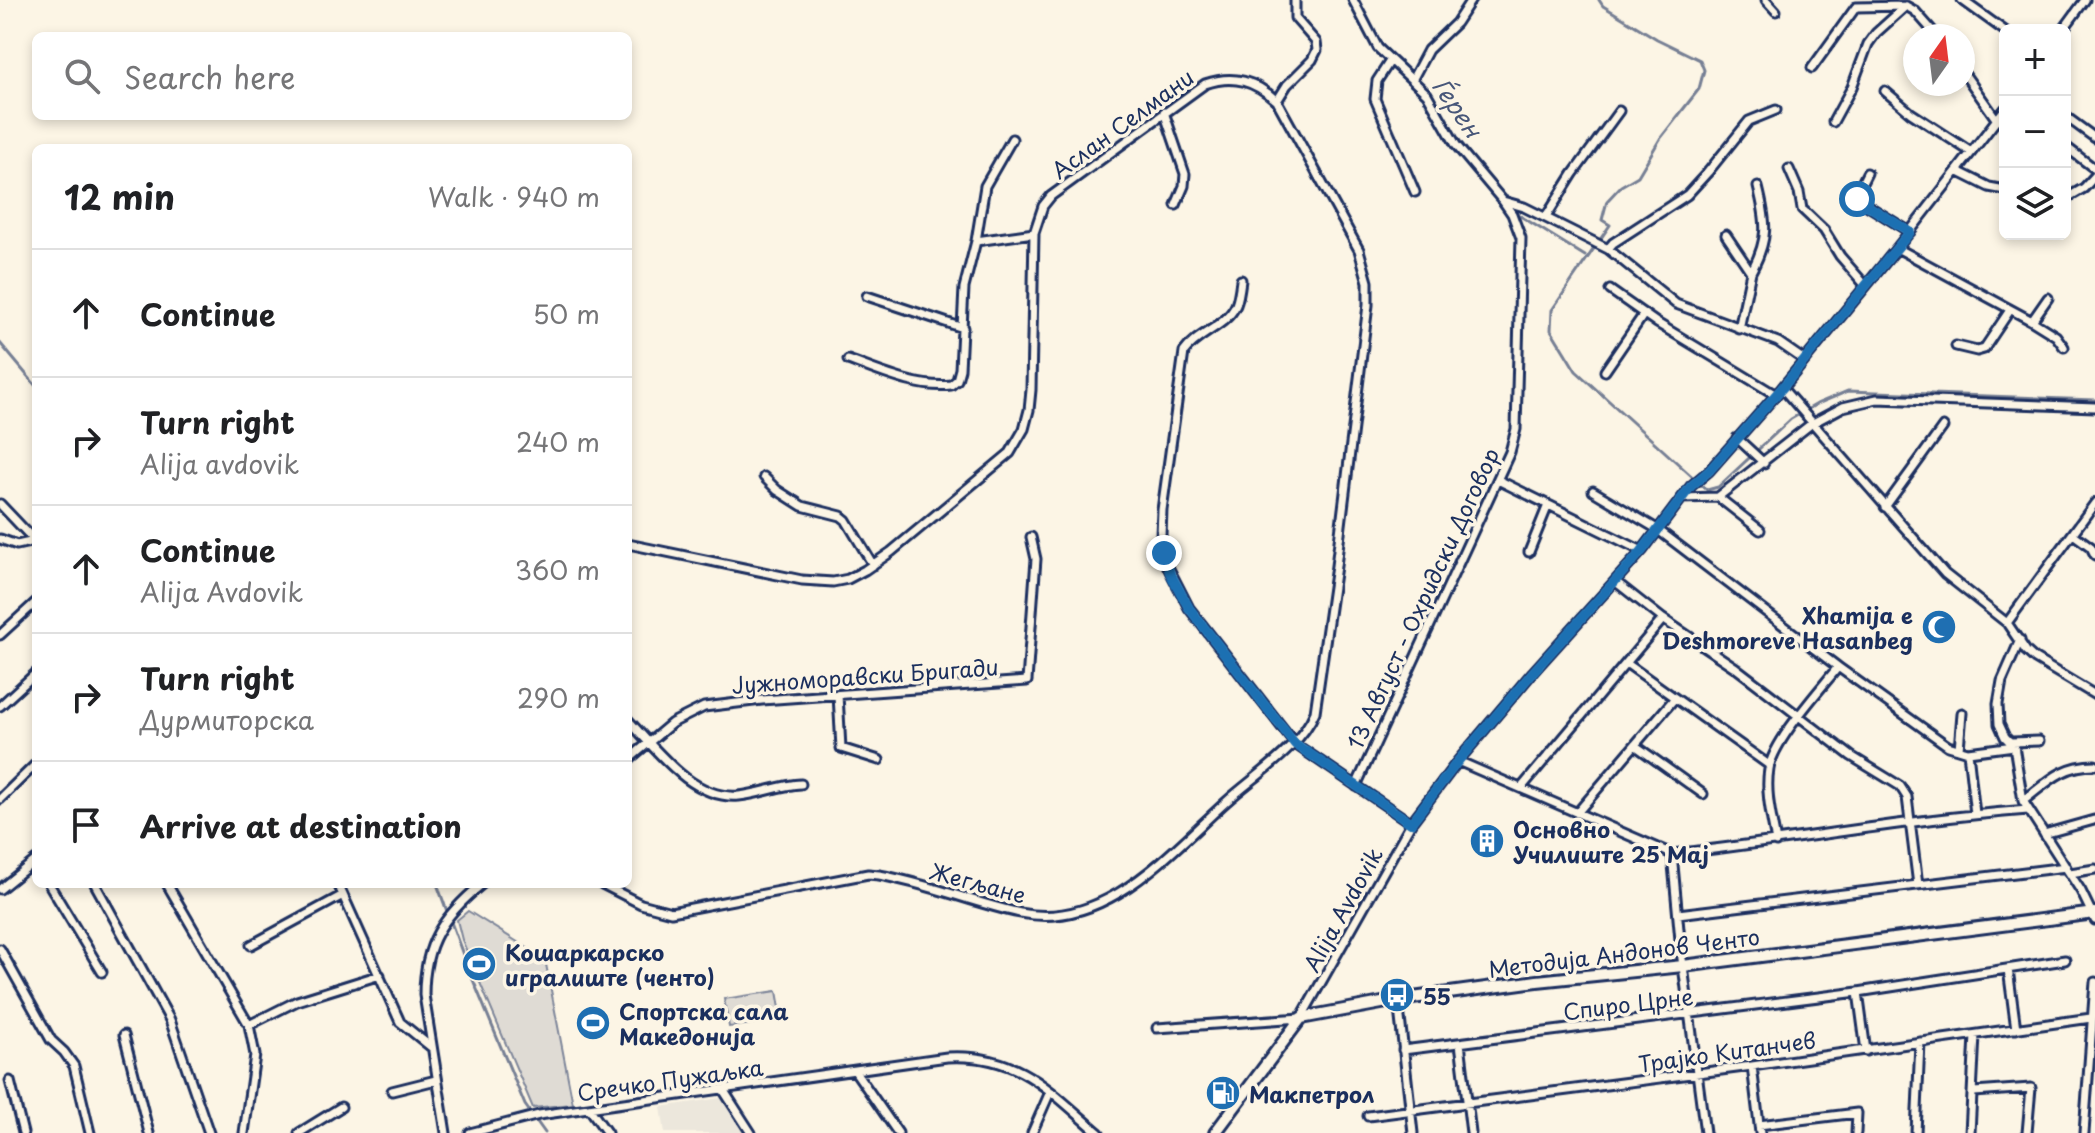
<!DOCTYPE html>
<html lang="en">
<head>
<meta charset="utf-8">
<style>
	:root { --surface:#fff; --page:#f2f2f2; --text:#202124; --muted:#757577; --line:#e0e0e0 }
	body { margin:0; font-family:"Playpen Sans",sans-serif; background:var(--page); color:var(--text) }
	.controls { position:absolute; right:24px; top:24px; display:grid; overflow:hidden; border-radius:12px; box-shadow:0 4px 12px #0003 }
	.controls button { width:72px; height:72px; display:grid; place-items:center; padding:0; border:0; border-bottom:2px solid var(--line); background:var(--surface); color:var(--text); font:40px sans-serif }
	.compass { position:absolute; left:1903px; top:24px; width:72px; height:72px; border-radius:50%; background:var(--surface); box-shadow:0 4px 12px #0003; rotate:14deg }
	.stop { position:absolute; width:24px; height:24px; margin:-18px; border:6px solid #1f6fb2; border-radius:50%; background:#fff }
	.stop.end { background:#1f6fb2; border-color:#fff; box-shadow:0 2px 8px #0008 }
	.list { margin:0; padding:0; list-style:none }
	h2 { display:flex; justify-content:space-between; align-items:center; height:104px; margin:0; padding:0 32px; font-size:34px }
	h2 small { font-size:26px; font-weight:400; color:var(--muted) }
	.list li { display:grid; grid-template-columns:52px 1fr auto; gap:24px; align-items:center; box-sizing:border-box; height:128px; padding:0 32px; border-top:2px solid var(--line) }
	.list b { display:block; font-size:30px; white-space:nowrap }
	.list p { margin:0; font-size:26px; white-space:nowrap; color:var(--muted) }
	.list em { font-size:26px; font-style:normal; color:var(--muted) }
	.icon { flex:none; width:44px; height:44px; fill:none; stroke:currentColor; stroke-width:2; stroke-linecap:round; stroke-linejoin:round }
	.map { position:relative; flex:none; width:2095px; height:1133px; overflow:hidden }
	.search { position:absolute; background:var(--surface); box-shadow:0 4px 12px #0003; left:32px; top:32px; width:600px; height:88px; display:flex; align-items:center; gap:20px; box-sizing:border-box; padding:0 28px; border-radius:12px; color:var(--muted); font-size:30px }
	.panel { position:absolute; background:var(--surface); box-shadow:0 4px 12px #0003; left:32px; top:144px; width:600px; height:744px; border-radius:12px }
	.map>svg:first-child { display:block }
	.built { fill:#ece7dc }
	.green { fill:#dfdbd4; stroke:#7d8599; stroke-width:2 }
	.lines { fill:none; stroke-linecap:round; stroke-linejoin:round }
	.stream { stroke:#767f94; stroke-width:3 }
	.minor-casing { stroke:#1b2f5e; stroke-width:13 }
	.secondary-casing { stroke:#1b2f5e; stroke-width:16 }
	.minor { stroke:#fcf5e5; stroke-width:7 }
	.secondary { stroke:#fcf5e5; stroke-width:10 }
	.route { stroke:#1f6fb2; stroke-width:10 }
	.labels { text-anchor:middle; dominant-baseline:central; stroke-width:7; stroke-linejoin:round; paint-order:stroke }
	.street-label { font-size:22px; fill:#1b2f5e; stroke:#fcf5e5 }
	.poi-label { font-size:22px; font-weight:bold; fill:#1b2f5e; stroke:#fcf5e5; text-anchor:start }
	.water-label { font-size:24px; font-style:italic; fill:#485779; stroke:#fcf5e5 }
</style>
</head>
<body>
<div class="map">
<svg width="2095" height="1133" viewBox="0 0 2095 1133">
	<rect width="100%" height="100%" fill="#fcf5e5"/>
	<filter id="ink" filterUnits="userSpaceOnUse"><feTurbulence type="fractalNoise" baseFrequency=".0125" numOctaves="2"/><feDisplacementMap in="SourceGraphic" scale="16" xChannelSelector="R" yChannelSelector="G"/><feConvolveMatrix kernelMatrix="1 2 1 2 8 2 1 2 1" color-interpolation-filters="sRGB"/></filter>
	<g filter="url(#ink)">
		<path class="built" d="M721,1098L744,1133H665L661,1107Z"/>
		<path class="green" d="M468,911L545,959L573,1104L533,1108L462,940L457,920Z
			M777,991L782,1020L729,1027L724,999Z"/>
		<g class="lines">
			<path class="stream" d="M1357,0L1366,18
				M1599,0L1603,6L1657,39L1700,60L1704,70L1699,89L1660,139L1638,176L1621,186L1607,201L1602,220L1610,225L1552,310L1551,330L1576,371L1707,490L1718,487L1791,419L1817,404L1848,391L2095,400
				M1373,32L1387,52
				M1399,63L1422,85
				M1450,128L1489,179
				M1517,214L1585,256
				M0,343L36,386
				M437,884L466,963L525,1105L545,1133"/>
			<g class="minor-casing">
				<path id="minor" d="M1353,0L1378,48L1427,94L1456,145L1503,201L1512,214L1521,238L1516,429L1510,452L1356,786
					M1766,0L1776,11
					M1962,0L2005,31
					M2063,30L2085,0
					M1390,61L1377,81L1375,99L1415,192
					M1812,68L1856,7L1906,6L1915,11L1937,36
					M1963,72L1997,120
					M1412,80L1428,50L1456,23L1471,0
					M1885,91L1911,113L1971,152
					M1277,101L1287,85L1312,60L1317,50L1316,42L1295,18V0
					M1164,112L1185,174L1184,186L1176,205
					M2065,116L2095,138
					M1833,122L1852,87L1868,44L1876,33L1906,6
					M2065,146L2095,169
					M1789,169L1799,192L1802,209L1824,230L1840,256L1866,286
					M1957,171L1989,187L2005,190
					M1867,173L1856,195L1857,199L1910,232
					M2065,199L2084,188L2095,176
					M1503,201L1524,207L1608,249L1676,304L1778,342L1804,360
					M1546,217L1573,174L1619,111
					M1726,235L1751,272L1739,329
					M976,241L1034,233
					M1897,248L2032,321L2056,336L2064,347
					M1608,249L1613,243L1687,195L1708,172L1749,121L1776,110
					M1751,272C1769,239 1767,223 1758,187
					M1241,280C1240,288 1239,297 1236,305C1226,327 1197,333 1184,352L1162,510L1161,535L1166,563L1189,608L1295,744L1411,823
					M1610,290L1657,323L1776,395
					M867,296L963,328
					M2032,321L2048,298
					M1956,346L1977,351L1984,349L2010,310
					M848,360C879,371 917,389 951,385L957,380L960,369L964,288L976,241L985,186L1012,139
					M1605,371L1644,314
					M1782,388L1945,574L2007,623L2026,651L2035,659L2095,695
					M1737,438L1764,463
					M764,477L777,490L802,506L841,516L846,520L873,565
					M1498,480L1642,551
					M1593,491L1657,529L1838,667L1948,746L1968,752
					M1718,497L1760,530
					M1682,498L1718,497L1811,424L1843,407L1877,399L2095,407
					M0,504L36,542
					M1885,507L1943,427
					M2073,534L2091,547L2095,555
					M0,539L17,545L35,541
					M1529,552L1548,505
					M1616,582L1663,619L1736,668L1851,756L1900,786L1907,797L1918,885
					M2007,623L2095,503
					M0,635L36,602
					M2020,640L2002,681L1998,704L1999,724L2005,737L2014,746L2023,801L2081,891L2095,920
					M1626,663L1769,765
					M838,695L841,748L879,760
					M0,706L36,673
					M628,720C657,750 692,800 739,796C760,794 780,785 801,784
					M2012,742L2039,741
					M1636,746L1703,794
					M1959,749L1962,713
					M628,760L672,723L704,707L762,700L1027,681L1036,559L1031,537
					M1458,761L1672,854
					M1522,787L1663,619
					M0,799L36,764
					M2023,801C2048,782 2062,765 2095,765
					M1577,813L1674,699
					M1975,814L1968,752L2014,746
					M2044,834L2094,820
					M1776,842C1772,819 1765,793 1769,769C1773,741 1820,690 1838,667
					M1672,854C1791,841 1909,819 2028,810
					M1672,854L1681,951L1705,1133
					M2070,873L2095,869
					M49,884L102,972
					M95,884L170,1020L209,1133
					M167,884L249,1025L255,1055L244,1133
					M338,884L400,1022L431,1047
					M602,884L641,904L671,912L868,874L879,875C927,883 973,903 1020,913C1105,931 1170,852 1226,802C1255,776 1301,747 1315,712L1336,566L1368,305V282L1359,250L1277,101C1255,81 1234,74 1205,84L1051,196L1043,206L1034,233L1031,390L1029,410L1024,429L1010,453L891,552L865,570L848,579L833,582L802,580L628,544
					M0,889L36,860
					M1678,914L2066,867
					M251,945L343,895
					M0,949L51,1040L64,1052L74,1066L90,1133
					M2008,969L2016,1029
					M1858,992L1866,1051
					M1398,1000L1413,1133
					M249,1025L297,1001L380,975
					M1157,1028L1301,1018L1411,823L1458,761L1533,672L1642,551L1691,486L1709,471L1782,388L1897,248L2005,109
					M124,1035L149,1133
					M1460,1043L1471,1133
					M1403,1050L1858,992L2065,960
					M1752,1066L1760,1133
					M855,1071L898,1133
					M10,1081L23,1133
					M392,1091L436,1080
					M724,1091L751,1133
					M1974,1092L2031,1088L2027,1133
					M589,1108L607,1133
					M1368,1116L1752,1066L2091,1018
					M1759,1125L1857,1113L1856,1133
					M299,1133L341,1107
					M446,1133L424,995C424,943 443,916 482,884
					M470,1133L539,1115L947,1057C1018,1053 1049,1090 1099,1133
					M1032,1133L1050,1092
					M1916,1133L1920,1042
					M1970,1133L1975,1035
					M2084,1133L2095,982"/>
			</g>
			<g class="secondary-casing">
				<path id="secondary" d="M1215,1133L1301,1018L1398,1000L1537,981L1683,966L2095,913"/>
			</g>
			<use href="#minor" class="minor"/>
			<use href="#secondary" class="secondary"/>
		</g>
	</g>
	<g class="lines" filter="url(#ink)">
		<path class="route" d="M1164,553L1170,573L1189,608L1295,744L1411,823L1458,761L1533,672L1642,551L1691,486L1709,471L1782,388L1910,232L1857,199"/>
	</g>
	<defs>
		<g id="mosque-disc" transform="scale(1.8)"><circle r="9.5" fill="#1f6fb2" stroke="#fcf5e5"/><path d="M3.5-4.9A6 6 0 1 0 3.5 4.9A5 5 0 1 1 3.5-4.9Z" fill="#fff"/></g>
		<g id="building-disc" transform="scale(1.8)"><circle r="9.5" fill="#1f6fb2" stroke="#fcf5e5"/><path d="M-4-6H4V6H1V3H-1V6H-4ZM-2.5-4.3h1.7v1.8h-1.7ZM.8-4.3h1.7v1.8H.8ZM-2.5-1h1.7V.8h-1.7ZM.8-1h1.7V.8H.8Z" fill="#fff"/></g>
		<g id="stadium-disc" transform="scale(1.8)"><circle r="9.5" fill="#1f6fb2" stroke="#fcf5e5"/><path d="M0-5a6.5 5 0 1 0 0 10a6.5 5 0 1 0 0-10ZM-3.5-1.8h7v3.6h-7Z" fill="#fff"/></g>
		<g id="bus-disc" transform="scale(1.8)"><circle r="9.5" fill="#1f6fb2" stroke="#fcf5e5"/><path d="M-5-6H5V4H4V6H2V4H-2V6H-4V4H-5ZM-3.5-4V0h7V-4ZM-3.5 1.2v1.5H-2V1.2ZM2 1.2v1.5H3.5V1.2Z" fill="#fff"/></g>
		<g id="fuel-disc" transform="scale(1.8)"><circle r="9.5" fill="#1f6fb2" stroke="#fcf5e5"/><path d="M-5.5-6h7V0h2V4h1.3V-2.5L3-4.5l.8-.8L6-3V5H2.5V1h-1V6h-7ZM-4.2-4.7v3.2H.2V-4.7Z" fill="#fff"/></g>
	</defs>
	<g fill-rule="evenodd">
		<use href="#mosque-disc" x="1939" y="627"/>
		<use href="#building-disc" x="1487" y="841"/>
		<use href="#stadium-disc" x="479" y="964"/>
		<use href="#bus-disc" x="1397" y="995"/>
		<use href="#stadium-disc" x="593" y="1023"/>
		<use href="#fuel-disc" x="1223" y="1093"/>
	</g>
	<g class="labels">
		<g class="street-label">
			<text transform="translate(1122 123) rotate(-36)">Аслан Селмани</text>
			<text transform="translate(1422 598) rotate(-65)">13 Август - Охридски Договор</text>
			<text transform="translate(865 675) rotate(-4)">Јужноморавски Бригади</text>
			<text transform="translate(978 882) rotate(15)">Жегљане</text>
			<text transform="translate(1342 909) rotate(-61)">Alija Avdovik</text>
			<text transform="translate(1624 952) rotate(-7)">Методија Андонов Ченто</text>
			<text transform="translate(1628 1003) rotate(-7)">Спиро Црне</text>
			<text transform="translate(1727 1051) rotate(-8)">Трајко Китанчев</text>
			<text transform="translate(670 1079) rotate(-8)">Сречко Пужаљка</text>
		</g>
		<g class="poi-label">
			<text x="1913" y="614" text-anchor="end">Xhamija e<tspan x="1913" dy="25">Deshmoreve Hasanbeg</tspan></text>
			<text x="1513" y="828">Основно<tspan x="1513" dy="25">Училиште 25 Мај</tspan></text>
			<text x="505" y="951">Кошаркарско<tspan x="505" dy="25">игралиште (ченто)</tspan></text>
			<text x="1423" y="995">55</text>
			<text x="619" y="1010">Спортска сала<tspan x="619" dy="25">Македонија</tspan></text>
			<text x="1249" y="1093">Макпетрол</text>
		</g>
		<g class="water-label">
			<text transform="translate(1458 107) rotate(55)">Ѓерен</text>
		</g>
	</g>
</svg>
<div class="controls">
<button>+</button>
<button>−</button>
<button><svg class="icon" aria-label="layers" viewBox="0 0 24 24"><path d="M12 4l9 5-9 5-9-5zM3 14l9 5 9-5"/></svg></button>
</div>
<svg class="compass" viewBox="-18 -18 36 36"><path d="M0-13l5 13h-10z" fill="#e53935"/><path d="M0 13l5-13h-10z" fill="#757577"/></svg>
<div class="stop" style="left:1857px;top:199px"></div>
<div class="stop end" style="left:1164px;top:553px"></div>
<div class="search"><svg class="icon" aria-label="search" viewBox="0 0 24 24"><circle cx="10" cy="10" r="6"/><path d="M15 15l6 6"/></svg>Search here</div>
<section class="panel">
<h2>12 min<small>Walk · 940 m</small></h2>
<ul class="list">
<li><svg class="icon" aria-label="ahead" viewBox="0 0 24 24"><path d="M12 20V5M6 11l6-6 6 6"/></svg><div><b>Continue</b></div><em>50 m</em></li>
<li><svg class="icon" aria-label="right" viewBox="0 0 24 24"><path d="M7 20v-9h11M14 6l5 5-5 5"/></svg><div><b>Turn right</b><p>Alija avdovik</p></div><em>240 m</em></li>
<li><svg class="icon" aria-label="ahead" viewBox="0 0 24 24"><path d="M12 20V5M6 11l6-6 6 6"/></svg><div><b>Continue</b><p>Alija Avdovik</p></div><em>360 m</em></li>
<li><svg class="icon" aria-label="right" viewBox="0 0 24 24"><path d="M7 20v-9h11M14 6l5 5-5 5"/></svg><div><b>Turn right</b><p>Дурмиторска</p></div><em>290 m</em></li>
<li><svg class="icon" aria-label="arrive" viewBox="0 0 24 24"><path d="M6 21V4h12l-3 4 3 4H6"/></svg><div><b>Arrive at destination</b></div></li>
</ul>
</section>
</div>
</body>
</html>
